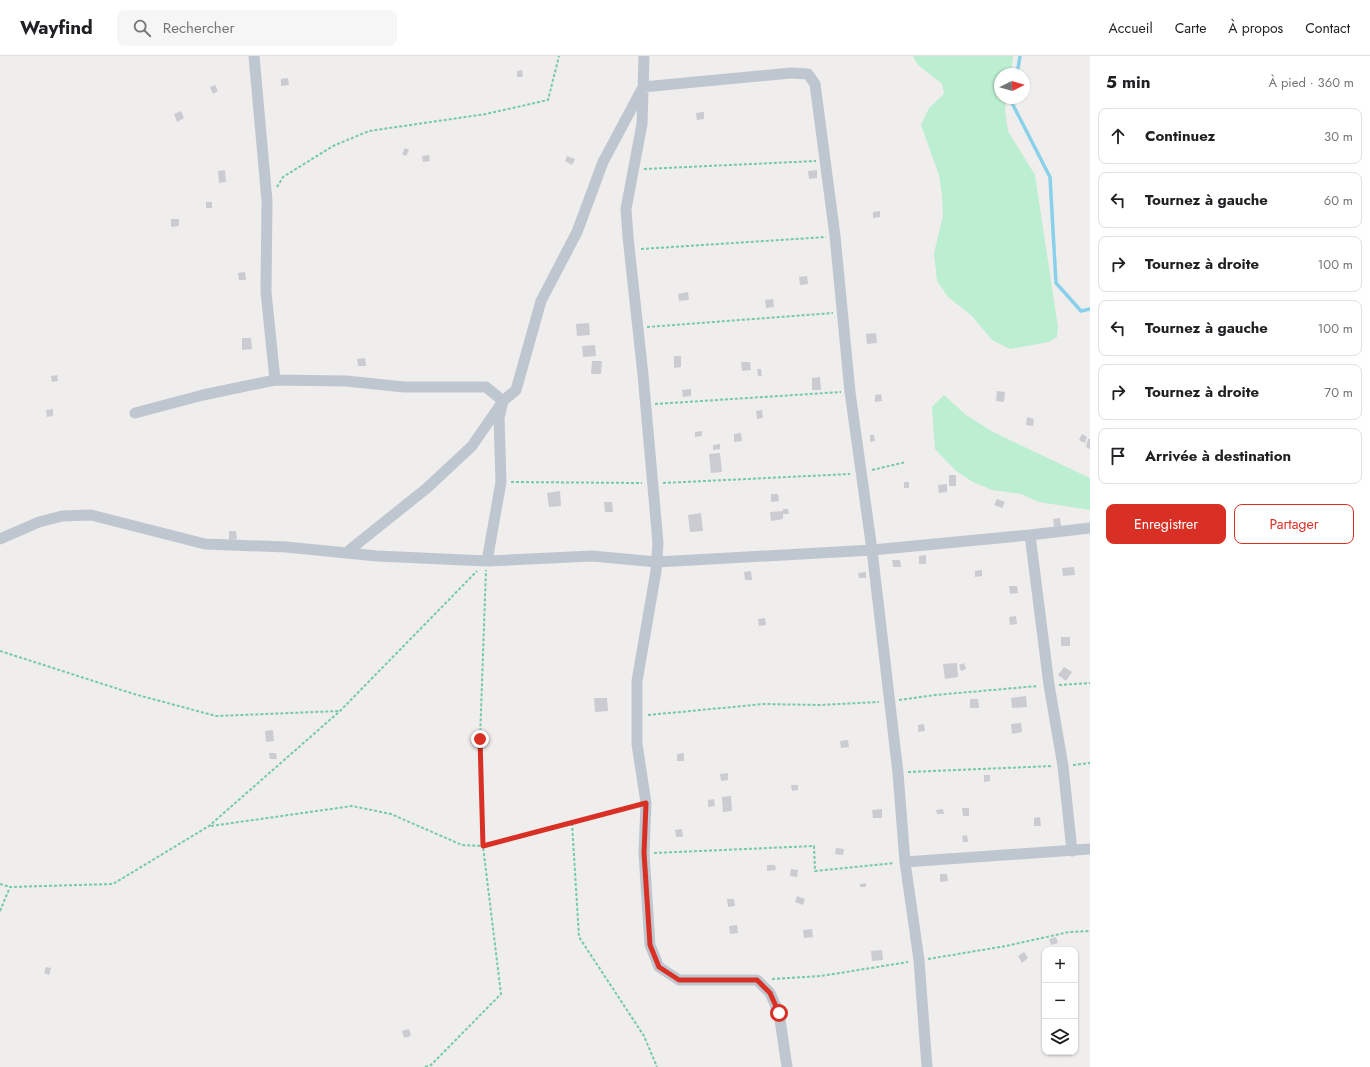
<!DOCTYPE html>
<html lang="fr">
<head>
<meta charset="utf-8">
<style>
	:root { --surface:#fff; --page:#f6f6f6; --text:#202124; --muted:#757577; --line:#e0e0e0; --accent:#d93025 }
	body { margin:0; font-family:Jost,sans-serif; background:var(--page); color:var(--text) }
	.controls { position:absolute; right:12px; bottom:12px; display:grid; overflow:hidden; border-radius:8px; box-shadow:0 1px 3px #0004 }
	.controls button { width:36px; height:36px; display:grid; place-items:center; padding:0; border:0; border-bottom:1px solid var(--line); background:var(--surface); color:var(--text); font:20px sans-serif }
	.compass { position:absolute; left:994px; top:12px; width:36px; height:36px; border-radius:50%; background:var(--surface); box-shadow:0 1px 3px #0004; rotate:85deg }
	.stop { position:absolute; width:12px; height:12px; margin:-9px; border:3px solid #d93025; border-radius:50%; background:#fff }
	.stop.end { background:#d93025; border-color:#fff; box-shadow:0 1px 4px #0008 }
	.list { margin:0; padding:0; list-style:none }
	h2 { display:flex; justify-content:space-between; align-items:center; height:52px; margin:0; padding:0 16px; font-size:17px }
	h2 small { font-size:13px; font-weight:400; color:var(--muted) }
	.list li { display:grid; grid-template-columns:26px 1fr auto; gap:12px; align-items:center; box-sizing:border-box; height:56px; margin:0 8px 8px; padding:0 8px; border:1px solid var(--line); border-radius:8px }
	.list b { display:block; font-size:15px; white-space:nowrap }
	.list em { font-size:13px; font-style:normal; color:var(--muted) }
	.actions { display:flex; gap:8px; padding:12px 16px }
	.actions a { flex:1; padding:9px 0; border:1px solid var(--accent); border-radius:8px; text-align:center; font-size:14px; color:var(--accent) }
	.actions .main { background:var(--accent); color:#fff }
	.icon { flex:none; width:22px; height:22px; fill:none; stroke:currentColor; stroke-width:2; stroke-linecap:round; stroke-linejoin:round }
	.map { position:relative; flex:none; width:1090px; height:1011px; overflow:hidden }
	header { display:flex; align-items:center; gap:24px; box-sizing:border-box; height:56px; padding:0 20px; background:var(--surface); border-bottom:1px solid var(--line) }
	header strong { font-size:19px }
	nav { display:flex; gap:22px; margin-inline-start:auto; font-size:14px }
	.search { width:280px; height:36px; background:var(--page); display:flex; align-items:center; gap:10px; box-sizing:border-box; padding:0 14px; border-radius:8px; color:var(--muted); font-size:15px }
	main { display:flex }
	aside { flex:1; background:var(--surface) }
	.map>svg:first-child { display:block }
	.green { fill:#bceed1 }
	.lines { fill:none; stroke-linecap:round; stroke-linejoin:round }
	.stream { stroke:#89d1ea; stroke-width:3.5 }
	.building { fill:#caccd2 }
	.path { stroke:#74cba4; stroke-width:2; stroke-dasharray:3 2; stroke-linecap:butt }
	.minor { stroke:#bec7cf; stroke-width:11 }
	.route { stroke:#d93025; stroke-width:5 }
</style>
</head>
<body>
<header>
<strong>Wayfind</strong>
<div class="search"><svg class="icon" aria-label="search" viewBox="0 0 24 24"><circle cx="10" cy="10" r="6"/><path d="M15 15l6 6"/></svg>Rechercher</div>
<nav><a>Accueil</a><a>Carte</a><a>À propos</a><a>Contact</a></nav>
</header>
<main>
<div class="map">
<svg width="1090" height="1011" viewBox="0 0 1090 1011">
	<rect width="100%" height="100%" fill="#f0eded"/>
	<path class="green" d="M913,0H1013L1011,18H1000V42H1007L1005,54L1008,75L1035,119L1058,271L1057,281L1049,286L1010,293L992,284L972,260L948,241L937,225L934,197L943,160L942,140L939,119L921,69L929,52L944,38L942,28L918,9Z
		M944,339L966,359L993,376L1090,422V454L1039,446L1021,438L992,434L973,426L956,415L935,393L932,351Z"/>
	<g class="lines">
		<path class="stream" d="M1017,18L1020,0
			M1012,42L1011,45L1050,121L1056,227L1081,255L1090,253"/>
	</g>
	<path class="building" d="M522,14L523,21H517V15Z
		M288,22L289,29L281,30V23Z
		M215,29L218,35L213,38L210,31Z
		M181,55L184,62L177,66L174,58Z
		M704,56V63L697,64L696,57Z
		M405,92L409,94L406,100L402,98Z
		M429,99L430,105L423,106L422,100Z
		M567,100L575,103L572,109L565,105Z
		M225,114L226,126L219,127L218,115Z
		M817,114V122L809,123L808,115Z
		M206,146H212V152H206Z
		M880,155V161L873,162V156Z
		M171,163H179V170L171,171Z
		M245,216L246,224H239L238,217Z
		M807,220L808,228L800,229L799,221Z
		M688,236L689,244L679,245L678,238Z
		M773,243L774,251L766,252L765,244Z
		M589,267L590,279L577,280L576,268Z
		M876,277L877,287L867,288L866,278Z
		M242,282H251L252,293L242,294Z
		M595,289L596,300L583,301L582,290Z
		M674,300H681V311L674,312Z
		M365,302L366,310H358L357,303Z
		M592,305H602L601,318H591Z
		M741,306H750L751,314L742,315Z
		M757,313H761L762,320H758Z
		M57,319L58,325L52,326L51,320Z
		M820,321L821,334H812V322Z
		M691,333V340L683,341L682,334Z
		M997,335L1005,336L1004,346L996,345Z
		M881,338L882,345L875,346V339Z
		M53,353V360L47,361L46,354Z
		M762,354L763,362L757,363L756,355Z
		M1027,361L1034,363L1033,370L1026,369Z
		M702,375V380L695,381V376Z
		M741,377L742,385L734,386V378Z
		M1082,378L1087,381L1085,387L1079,384Z
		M870,379H874L875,385L870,386Z
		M1088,383H1090V393L1086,391Z
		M720,388V393L713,394V389Z
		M720,397L722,416L711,417L709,398Z
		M949,419H956V430H949Z
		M904,426H909V432H904Z
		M947,428V436L939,437L938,429Z
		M560,435L561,450L549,451L547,437Z
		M771,438H778L779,445L771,446Z
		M997,443L1005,446L1002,452L994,449Z
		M604,446H612L613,456H605Z
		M783,453H788L789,458H783V463L771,465L770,456L783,455Z
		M701,457L703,475L690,476L688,459Z
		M1060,462L1061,470L1054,471L1053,463Z
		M229,475H236L237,483L229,484Z
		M926,499V508H919V500Z
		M892,504H900L901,511H893Z
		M1074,511L1075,519L1063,520L1062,512Z
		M982,514V520L975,521V515Z
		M751,515L752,524H745L744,516Z
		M866,516V522H859L858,517Z
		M1009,530H1017L1018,537L1010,538Z
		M1016,560L1017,568L1010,569L1009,561Z
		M765,562L766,569L759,570L758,563Z
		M1061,581H1070V590H1061Z
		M957,607L958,621L945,623L943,608Z
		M964,607L966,613L961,615L959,609Z
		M1064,611L1072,616L1066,625L1058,619Z
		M1026,640L1027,651L1012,652L1011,642Z
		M594,642H607L608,655L595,656Z
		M970,643H978L979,652H970Z
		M1021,667L1022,676L1012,678L1011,668Z
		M924,668L925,675L918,676V669Z
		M273,674L274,685L266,686L265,675Z
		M848,684L849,691L841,692L840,685Z
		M269,697H276L277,703H270Z
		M684,697V705H677V698Z
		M728,717V724L721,725L720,718Z
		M984,719H990V725L984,726Z
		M791,729H798V734L792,735Z
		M731,740L732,755L723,756L722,741Z
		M714,743L715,750L708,751V744Z
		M962,752H969V760H963Z
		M882,753V762H873L872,754Z
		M943,753L944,758H937L936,754Z
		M1040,761L1041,770H1034V762Z
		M682,773L683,781H676L675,774Z
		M967,779L968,786H963L962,780Z
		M836,792L844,793L843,799L835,798Z
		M767,809H775L776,814L767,815Z
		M791,813L798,814L797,821L790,820Z
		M940,818H947L948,825L940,826Z
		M866,827V831H860V828Z
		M797,840L805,843L803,849L795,846Z
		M727,843H734L735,850L728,851Z
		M737,869L738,877L730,878L729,870Z
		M812,873L813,881L804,882L803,874Z
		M1056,881L1058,887L1051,889L1049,883Z
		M882,894L883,904L872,905L871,895Z
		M1024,896L1028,902L1022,907L1018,900Z
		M46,911L51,912L49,919L44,917Z
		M409,973L411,980L404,982L402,975Z"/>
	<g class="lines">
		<path class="path" d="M644,113L816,105
			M277,131L283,121L333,90L369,75L486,58L548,44L559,0
			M641,193L826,181
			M647,271L833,257
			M655,348L841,336
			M872,414L906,406
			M511,426L642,427
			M663,427L850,418
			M0,595L134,638L216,660L339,655
			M1059,629L1090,627
			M899,644L935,639L1038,630
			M648,659L764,648L820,649L879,646
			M1073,709L1090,707
			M908,716L1053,710
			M572,767L579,881L644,980L657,1011
			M211,770L352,750L391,758L462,789L483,790L636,749
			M654,797L814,790L815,815L894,807
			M0,828L10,831
			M0,855L10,831L113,828L209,770L340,655L477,515
			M928,903L1006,890L1069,876L1090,875
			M772,923L821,920L908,906
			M425,1011L431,1009L501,938L483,790L480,683L486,514"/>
		<path class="minor" d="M254,0L267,145L266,236L275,324
			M644,0L642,68L626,153L628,181L643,319L658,487L656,515L637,625V688L646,747L644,797L650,889L659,911L679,924H757L770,937L779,957L787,1011
			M135,357L203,339L275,324L346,325L404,331H486L503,345L472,390L427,432L352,492L347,497
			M1030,479L1049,629L1063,710L1072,795
			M0,483L39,466L62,460L91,459L205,488L286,491L377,500L487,505L592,500L657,506L872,494L1030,479L1090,472
			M487,505L501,426L499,362L503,345L516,334L541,245L577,176L603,106L643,31L791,17L808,18L815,28L835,180L850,336L872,494L898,717L905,806L919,904L927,1011
			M905,806L1090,793"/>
	</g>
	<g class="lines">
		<path class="route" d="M480,683L483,790L646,747L644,797L650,889L659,911L679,924H757L770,937L779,957"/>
	</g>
</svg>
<div class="controls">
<button>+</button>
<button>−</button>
<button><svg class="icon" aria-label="layers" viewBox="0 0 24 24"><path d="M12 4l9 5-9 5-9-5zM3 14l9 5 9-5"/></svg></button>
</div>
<svg class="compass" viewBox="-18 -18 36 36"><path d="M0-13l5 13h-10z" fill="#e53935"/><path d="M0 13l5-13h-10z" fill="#757577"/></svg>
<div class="stop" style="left:779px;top:957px"></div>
<div class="stop end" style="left:480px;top:683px"></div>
</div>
<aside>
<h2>5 min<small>À pied · 360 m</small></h2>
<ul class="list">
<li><svg class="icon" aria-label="ahead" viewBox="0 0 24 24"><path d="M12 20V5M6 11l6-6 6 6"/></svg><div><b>Continuez</b></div><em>30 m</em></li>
<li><svg class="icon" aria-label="left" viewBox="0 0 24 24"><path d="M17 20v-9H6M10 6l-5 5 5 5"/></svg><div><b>Tournez à gauche</b></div><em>60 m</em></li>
<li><svg class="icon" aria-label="right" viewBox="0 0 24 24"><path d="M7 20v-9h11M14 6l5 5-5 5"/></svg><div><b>Tournez à droite</b></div><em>100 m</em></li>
<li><svg class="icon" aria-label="left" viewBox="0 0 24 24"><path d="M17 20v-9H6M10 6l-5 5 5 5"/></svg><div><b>Tournez à gauche</b></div><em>100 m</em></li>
<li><svg class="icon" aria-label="right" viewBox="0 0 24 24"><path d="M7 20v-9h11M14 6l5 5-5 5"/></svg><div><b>Tournez à droite</b></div><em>70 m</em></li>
<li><svg class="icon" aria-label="arrive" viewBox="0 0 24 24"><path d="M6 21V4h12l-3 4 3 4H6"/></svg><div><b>Arrivée à destination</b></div></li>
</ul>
<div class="actions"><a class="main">Enregistrer</a><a>Partager</a></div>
</aside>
</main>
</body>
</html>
